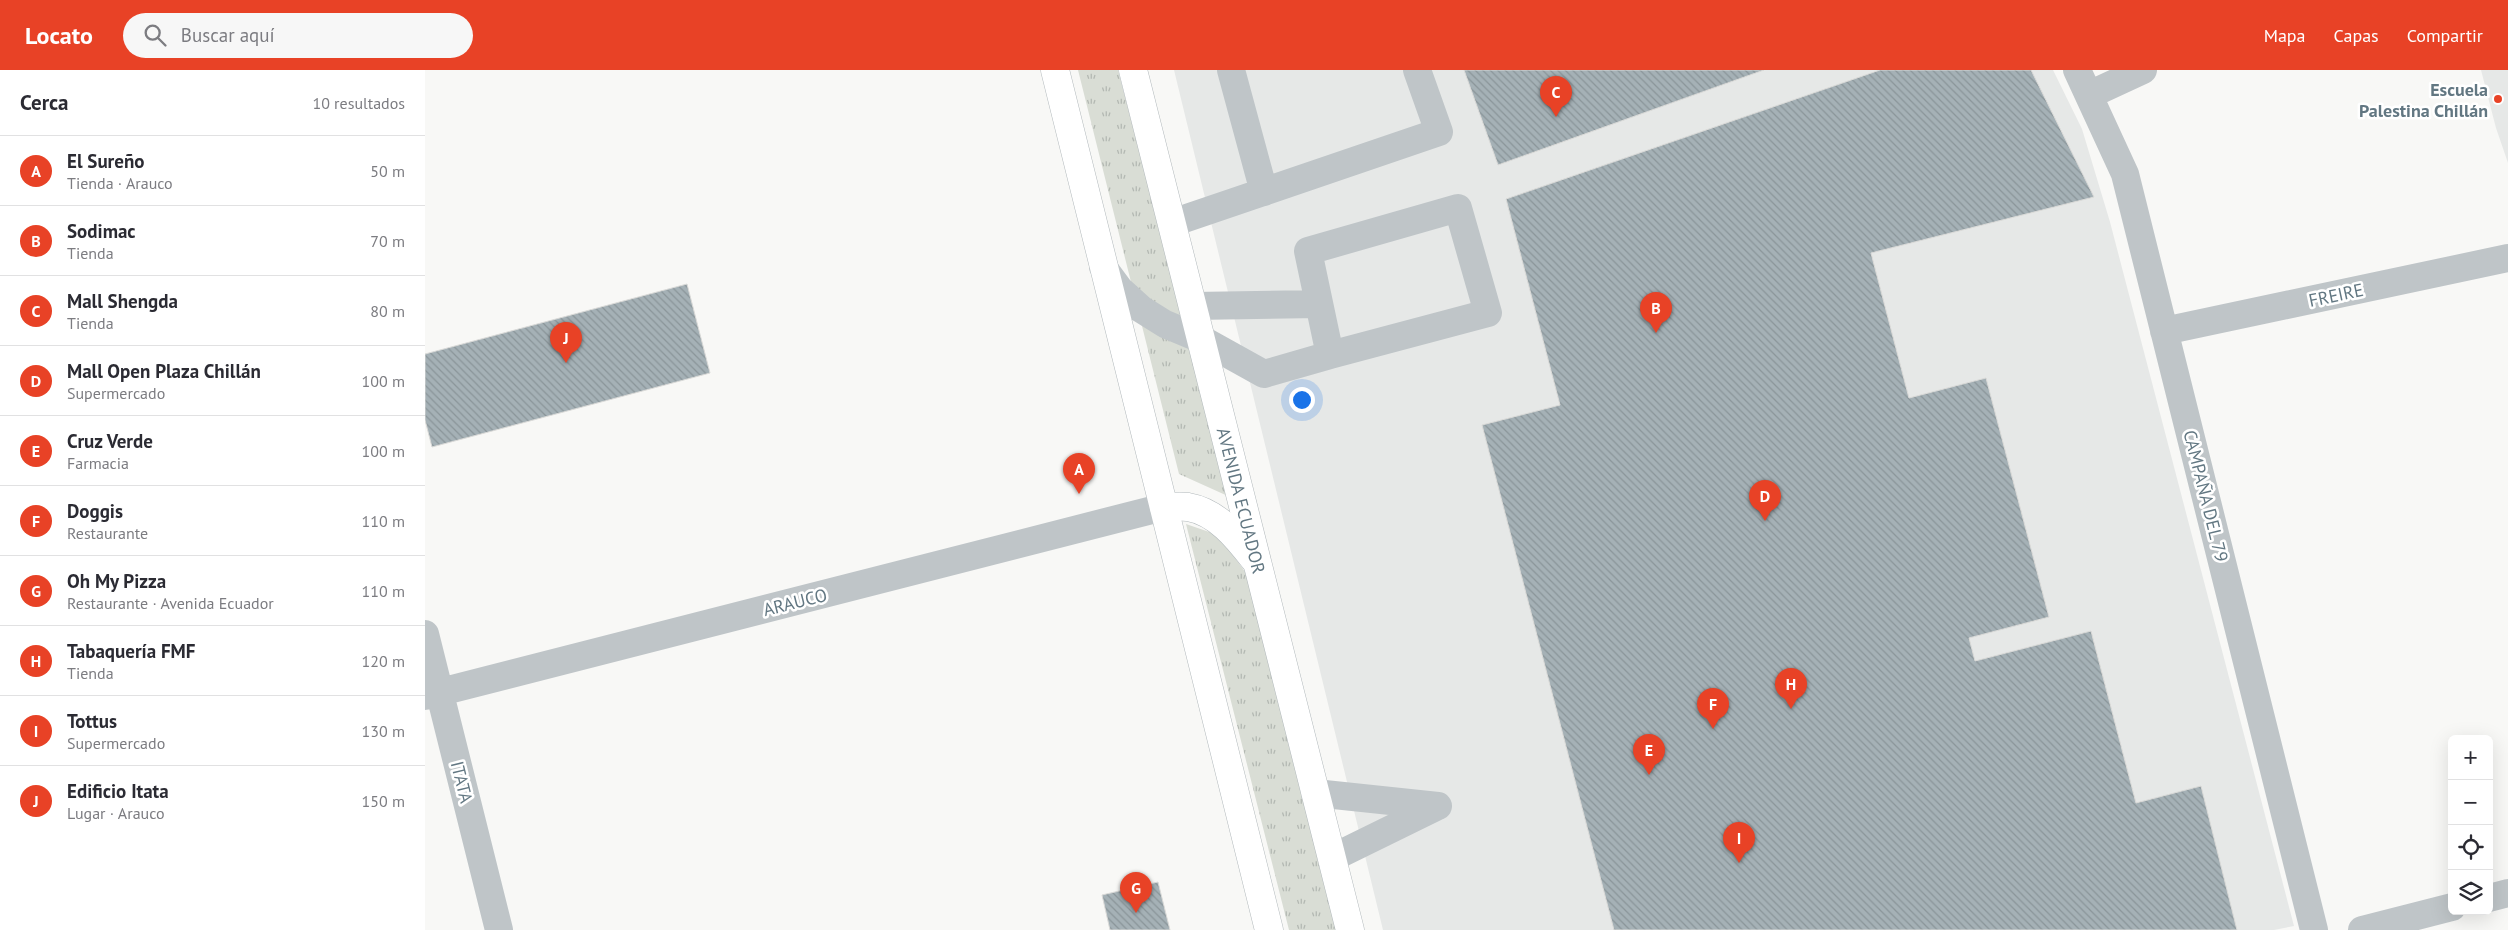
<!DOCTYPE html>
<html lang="es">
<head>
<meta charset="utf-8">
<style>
	:root { --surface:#fff; --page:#f7f7f7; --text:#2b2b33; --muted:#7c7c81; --line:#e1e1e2; --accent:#e84226 }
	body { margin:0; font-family:"PT Sans",sans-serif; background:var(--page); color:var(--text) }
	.controls { position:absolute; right:15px; bottom:15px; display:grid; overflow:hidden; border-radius:8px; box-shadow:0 5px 20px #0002 }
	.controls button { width:45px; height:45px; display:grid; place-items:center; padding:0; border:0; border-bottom:1px solid var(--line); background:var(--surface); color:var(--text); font:25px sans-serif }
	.you { position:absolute; left:876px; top:329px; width:18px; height:18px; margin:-12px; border:4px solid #fff; border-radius:50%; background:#1a73e8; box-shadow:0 0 0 8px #1a73e833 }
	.badge { display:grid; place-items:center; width:32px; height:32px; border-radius:50%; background:var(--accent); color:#fff; font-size:16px; font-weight:700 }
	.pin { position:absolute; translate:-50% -41px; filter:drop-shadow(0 1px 2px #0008) }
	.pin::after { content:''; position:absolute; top:26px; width:18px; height:15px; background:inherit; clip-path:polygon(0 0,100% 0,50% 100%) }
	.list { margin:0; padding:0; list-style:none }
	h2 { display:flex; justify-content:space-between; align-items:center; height:65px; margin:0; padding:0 20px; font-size:21px }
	h2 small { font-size:16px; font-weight:400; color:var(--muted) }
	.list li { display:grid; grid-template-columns:32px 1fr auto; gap:15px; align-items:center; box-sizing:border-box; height:70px; padding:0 20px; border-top:1px solid var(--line) }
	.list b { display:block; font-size:19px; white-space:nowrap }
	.list p { margin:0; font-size:16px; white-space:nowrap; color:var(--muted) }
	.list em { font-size:16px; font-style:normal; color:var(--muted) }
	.icon { flex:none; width:28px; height:28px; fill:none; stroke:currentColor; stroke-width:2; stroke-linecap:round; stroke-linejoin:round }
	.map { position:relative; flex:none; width:2083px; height:860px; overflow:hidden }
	header { display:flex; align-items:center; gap:30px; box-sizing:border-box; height:70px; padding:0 25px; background:var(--accent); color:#fff }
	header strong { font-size:24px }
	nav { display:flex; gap:28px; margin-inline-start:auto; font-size:18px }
	.search { width:350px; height:45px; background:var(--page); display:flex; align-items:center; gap:12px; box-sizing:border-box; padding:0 18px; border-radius:28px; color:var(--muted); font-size:19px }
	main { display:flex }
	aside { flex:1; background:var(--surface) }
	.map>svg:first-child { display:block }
	.built { fill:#e6e8e7 }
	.grass { fill:url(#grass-tufts) }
	.building { fill:url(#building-back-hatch); stroke:#dadad8 }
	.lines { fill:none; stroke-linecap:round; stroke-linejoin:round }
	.major-casing { stroke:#b2b9bc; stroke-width:29 }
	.minor { stroke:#bfc5c8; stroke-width:28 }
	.major { stroke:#fff; stroke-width:28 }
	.poi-dot { fill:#e84226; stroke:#fff; stroke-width:2 }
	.labels { text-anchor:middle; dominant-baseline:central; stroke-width:5; stroke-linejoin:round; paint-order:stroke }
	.poi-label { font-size:18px; font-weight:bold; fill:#627782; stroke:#fff; text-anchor:end }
	.street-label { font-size:18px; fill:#627782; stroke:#fff }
</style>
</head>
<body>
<header>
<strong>Locato</strong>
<div class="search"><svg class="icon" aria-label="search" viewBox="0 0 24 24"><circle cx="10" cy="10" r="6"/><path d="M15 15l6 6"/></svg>Buscar aquí</div>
<nav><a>Mapa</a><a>Capas</a><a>Compartir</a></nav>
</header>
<main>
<aside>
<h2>Cerca<small>10 resultados</small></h2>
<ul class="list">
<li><span class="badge">A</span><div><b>El Sureño</b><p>Tienda · Arauco</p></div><em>50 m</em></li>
<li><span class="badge">B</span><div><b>Sodimac</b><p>Tienda</p></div><em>70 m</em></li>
<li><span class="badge">C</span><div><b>Mall Shengda</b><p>Tienda</p></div><em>80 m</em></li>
<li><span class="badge">D</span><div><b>Mall Open Plaza Chillán</b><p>Supermercado</p></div><em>100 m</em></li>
<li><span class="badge">E</span><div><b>Cruz Verde</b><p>Farmacia</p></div><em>100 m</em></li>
<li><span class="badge">F</span><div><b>Doggis</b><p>Restaurante</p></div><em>110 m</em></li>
<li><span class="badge">G</span><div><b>Oh My Pizza</b><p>Restaurante · Avenida Ecuador</p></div><em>110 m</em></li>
<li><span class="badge">H</span><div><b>Tabaquería FMF</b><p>Tienda</p></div><em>120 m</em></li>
<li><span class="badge">I</span><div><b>Tottus</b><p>Supermercado</p></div><em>130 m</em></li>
<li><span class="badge">J</span><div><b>Edificio Itata</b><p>Lugar · Arauco</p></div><em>150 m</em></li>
</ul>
</aside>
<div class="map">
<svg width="2083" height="860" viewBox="0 0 2083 860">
	<defs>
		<pattern id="grass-tufts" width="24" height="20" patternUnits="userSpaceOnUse" patternTransform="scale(1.25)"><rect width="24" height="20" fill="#d9ddd5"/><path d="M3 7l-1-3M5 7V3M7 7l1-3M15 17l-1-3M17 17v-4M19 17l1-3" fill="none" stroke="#b3b8b2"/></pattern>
		<pattern id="building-back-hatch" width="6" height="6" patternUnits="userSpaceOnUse" patternTransform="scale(1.25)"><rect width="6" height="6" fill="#a5b1b6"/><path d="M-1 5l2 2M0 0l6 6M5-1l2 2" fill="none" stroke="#8a9599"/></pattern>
	</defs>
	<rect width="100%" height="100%" fill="#f8f8f6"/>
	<path class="built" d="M749,0H1628L1657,59L1685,152L1869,856L1849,860H958Z
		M2056,0H2083V93L2071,58Z"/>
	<path class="grass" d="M653,0H693L805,427L754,404Z
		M761,454L793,465L821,503L915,860H864Z"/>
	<path class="building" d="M1039,0H1339L1073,95Z
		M1455,0H1606L1669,127L1446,183L1484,328L1561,308L1624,547L1544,568L1550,591L1666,561L1711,733L1776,716L1812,860H1189L1057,355L1135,335L1081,129Z
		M262,214L285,303L7,377L0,350V284Z
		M733,812L745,860H685L677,825Z"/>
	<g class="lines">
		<g class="major-casing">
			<g id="major">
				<path d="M630,0L844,860"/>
				<path id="s1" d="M708,0L925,860"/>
				<path d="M739,437C747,437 755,436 763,437C792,442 812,467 829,489"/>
			</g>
		</g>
		<path class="minor" d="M806,0L839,122
			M1652,0L1700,104L1889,860
			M1664,25L1718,0
			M1033,138L1063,243L905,285L883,181Z
			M747,153L1014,62L992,0
			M678,197L695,220L716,239L740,254L776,269L839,304L905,285
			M768,236L894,234
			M1739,261L2083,188
			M0,564L74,860
			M0,626L739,437
			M890,723L1013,736
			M907,788L1013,736
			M2064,828L2083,823
			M1937,860L2027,837"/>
		<use href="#major" class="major"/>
	</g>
	<circle class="poi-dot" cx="2073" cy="29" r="5"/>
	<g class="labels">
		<g class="poi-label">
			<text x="2063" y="19">Escuela<tspan x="2063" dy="21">Palestina Chillán</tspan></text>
		</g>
		<g class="street-label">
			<text transform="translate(1911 225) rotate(-12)">FREIRE</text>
			<text transform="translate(1781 426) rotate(76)">CAMPAÑA DEL 79</text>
			<text stroke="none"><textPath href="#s1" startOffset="444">AVENIDA ECUADOR</textPath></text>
			<text transform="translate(370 532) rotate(-14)">ARAUCO</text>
			<text transform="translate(37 712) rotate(76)">ITATA</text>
		</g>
	</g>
</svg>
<div class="controls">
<button>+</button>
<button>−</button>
<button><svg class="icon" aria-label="locate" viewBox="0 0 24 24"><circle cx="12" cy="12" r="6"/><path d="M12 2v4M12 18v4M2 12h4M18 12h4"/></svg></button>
<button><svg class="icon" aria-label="layers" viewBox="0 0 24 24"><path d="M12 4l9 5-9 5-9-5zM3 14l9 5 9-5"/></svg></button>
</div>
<div class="you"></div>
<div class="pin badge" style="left:654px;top:424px">A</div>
<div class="pin badge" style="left:1231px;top:263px">B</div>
<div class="pin badge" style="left:1131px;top:47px">C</div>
<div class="pin badge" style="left:1340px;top:451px">D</div>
<div class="pin badge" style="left:1224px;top:705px">E</div>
<div class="pin badge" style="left:1288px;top:659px">F</div>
<div class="pin badge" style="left:711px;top:843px">G</div>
<div class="pin badge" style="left:1366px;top:639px">H</div>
<div class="pin badge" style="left:1314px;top:793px">I</div>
<div class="pin badge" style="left:141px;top:293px">J</div>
</div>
</main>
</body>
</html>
